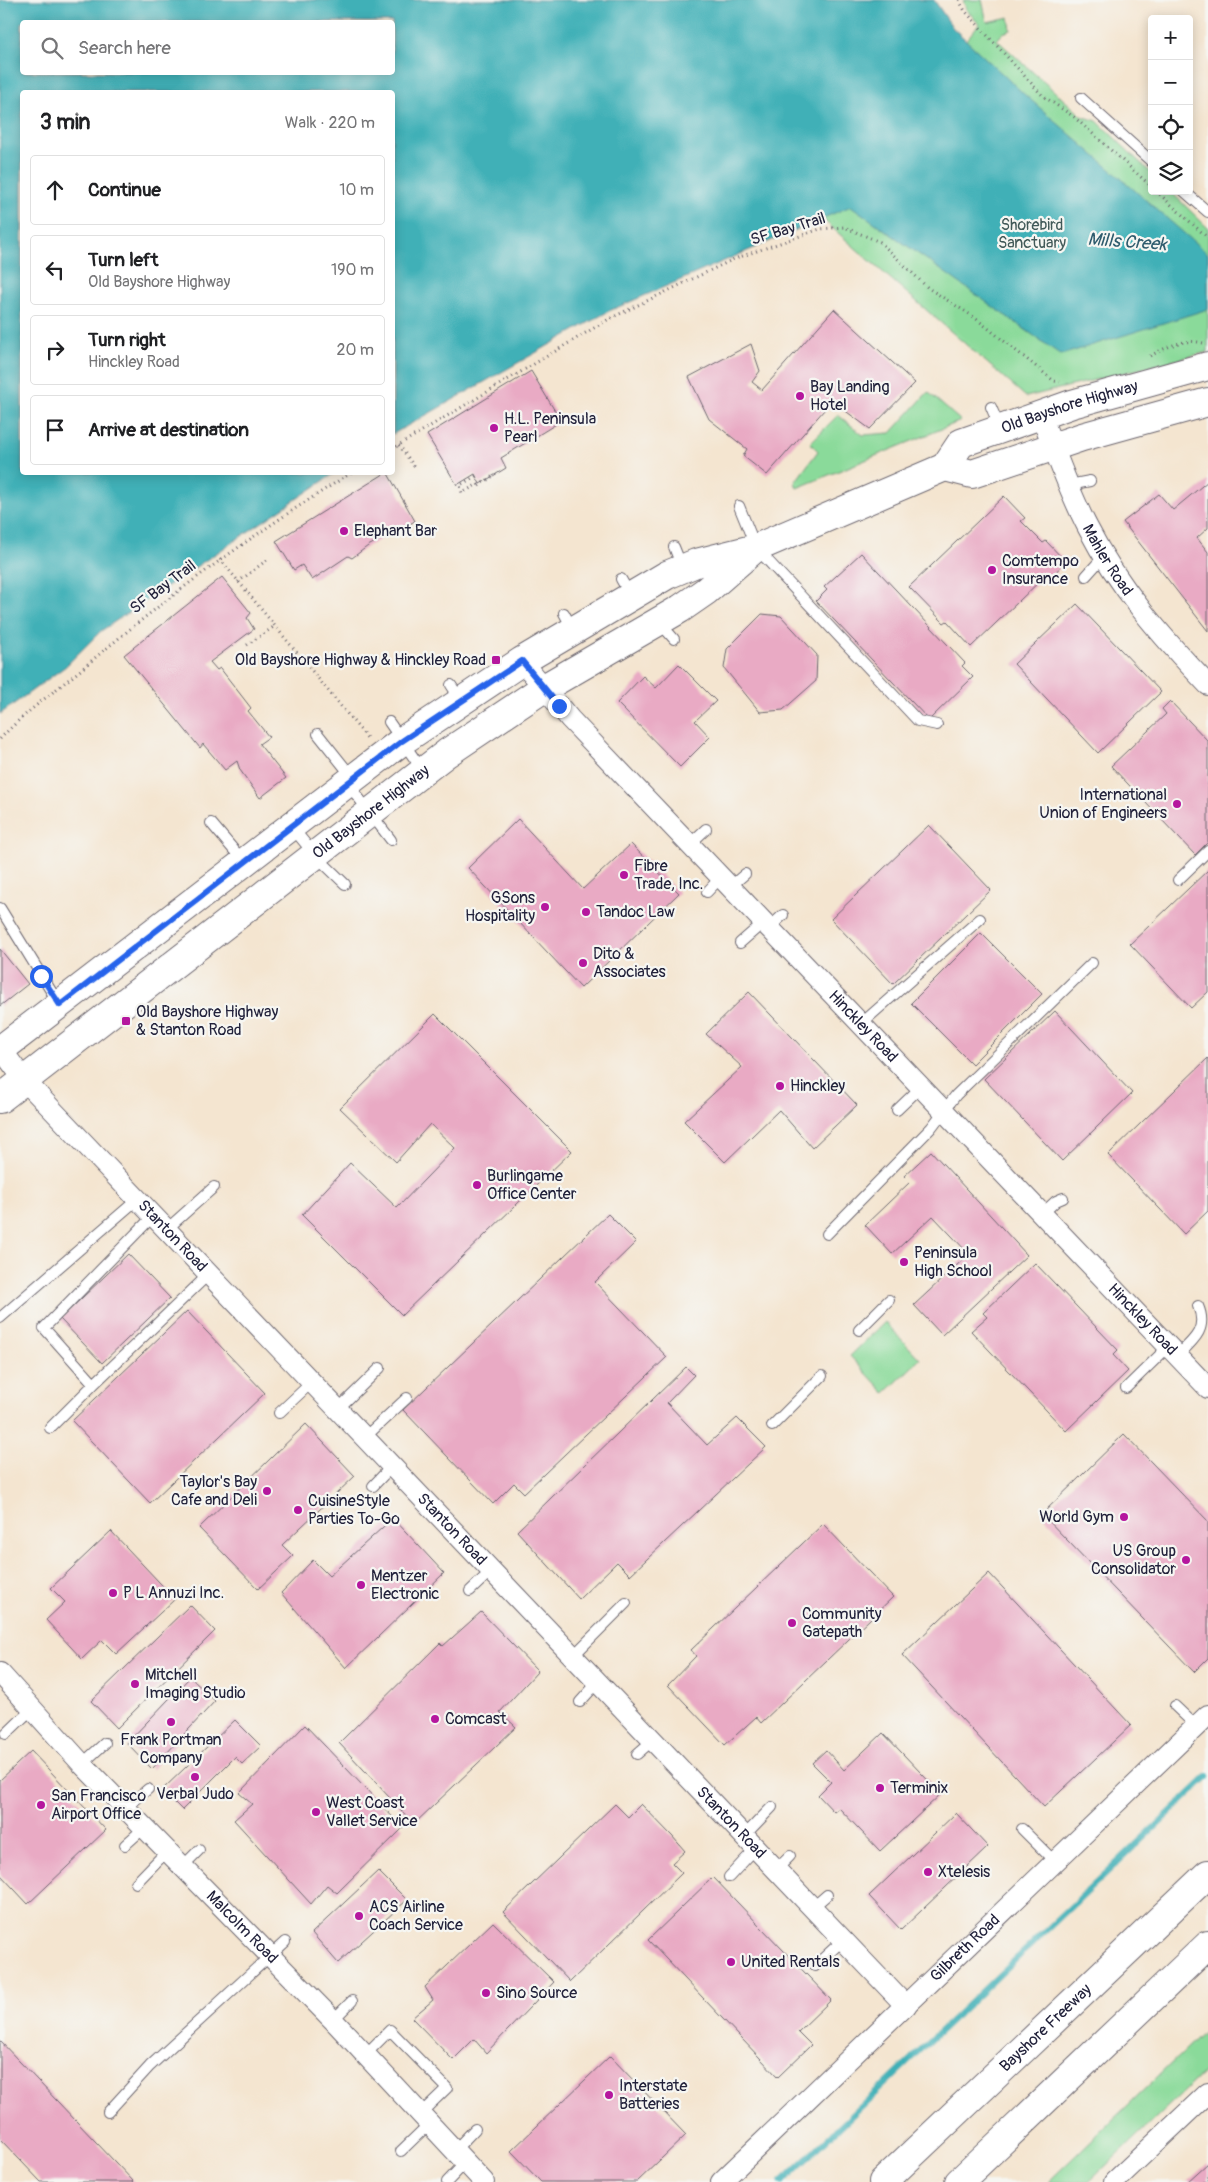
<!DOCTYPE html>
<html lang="en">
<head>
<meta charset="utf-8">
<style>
	:root { --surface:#fff; --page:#f2f2f2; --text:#202124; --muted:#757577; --line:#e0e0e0 }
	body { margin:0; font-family:Pangolin,sans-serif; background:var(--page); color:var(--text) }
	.controls { position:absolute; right:15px; top:15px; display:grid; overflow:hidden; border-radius:5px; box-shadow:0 2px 12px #0003 }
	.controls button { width:45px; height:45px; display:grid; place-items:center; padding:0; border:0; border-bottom:1px solid var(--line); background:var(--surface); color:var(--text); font:25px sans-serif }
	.stop { position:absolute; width:15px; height:15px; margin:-11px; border:4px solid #2563eb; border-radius:50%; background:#fff }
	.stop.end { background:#2563eb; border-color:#fff; box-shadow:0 1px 5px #0008 }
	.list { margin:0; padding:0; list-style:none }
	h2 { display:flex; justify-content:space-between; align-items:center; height:65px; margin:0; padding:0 20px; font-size:21px }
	h2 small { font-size:16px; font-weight:400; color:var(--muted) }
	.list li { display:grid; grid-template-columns:32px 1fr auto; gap:15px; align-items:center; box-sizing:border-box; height:70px; margin:0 10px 10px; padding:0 10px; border:1px solid var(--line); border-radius:5px }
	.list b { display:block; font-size:19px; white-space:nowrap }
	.list p { margin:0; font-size:16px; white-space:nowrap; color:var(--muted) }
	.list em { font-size:16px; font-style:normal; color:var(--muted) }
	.icon { flex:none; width:28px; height:28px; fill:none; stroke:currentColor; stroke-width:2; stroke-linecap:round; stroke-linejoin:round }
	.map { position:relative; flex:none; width:1208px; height:2182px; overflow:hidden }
	.search { position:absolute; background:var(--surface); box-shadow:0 2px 12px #0003; left:20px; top:20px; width:375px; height:55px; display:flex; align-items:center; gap:12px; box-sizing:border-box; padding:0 18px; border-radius:5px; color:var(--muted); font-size:19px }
	.panel { position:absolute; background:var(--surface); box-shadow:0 2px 12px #0003; left:20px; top:90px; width:375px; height:385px; border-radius:5px }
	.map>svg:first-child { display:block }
	.green { fill:#8ada9a; stroke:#567e6a }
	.water { fill:#40b0b7; stroke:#316979; fill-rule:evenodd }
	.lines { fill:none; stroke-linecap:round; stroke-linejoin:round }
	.stream { stroke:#40b0b7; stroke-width:6 }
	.building { fill:#e9aac4 }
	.lane-casing { stroke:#6c666f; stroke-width:12 }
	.street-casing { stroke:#6c666f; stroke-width:22 }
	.secondary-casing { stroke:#6c666f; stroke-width:30 }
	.highway-casing { stroke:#6c666f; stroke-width:30 }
	.path { stroke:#6c666f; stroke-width:3; stroke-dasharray:1 4; stroke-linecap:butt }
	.lane { stroke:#fff; stroke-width:10 }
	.street { stroke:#fff; stroke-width:20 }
	.secondary { stroke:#fff; stroke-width:28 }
	.highway { stroke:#fff; stroke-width:28 }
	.route { stroke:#2563eb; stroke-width:6 }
	.poi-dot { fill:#b5179e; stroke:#f6f6f2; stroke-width:2 }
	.labels { text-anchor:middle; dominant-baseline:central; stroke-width:4.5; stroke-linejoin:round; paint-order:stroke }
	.park-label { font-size:16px; fill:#415958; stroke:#f6f6f2 }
	.street-label { font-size:16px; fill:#22223b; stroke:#f6f6f2 }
	.poi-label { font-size:16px; fill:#22223b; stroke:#f6f6f2; text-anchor:start }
	.water-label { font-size:18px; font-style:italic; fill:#2e5b6d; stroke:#f6f6f2 }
</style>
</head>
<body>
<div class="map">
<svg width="1208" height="2182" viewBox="0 0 1208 2182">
	<rect width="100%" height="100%" fill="#f6f6f2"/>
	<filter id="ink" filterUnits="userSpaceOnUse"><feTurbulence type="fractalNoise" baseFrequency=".02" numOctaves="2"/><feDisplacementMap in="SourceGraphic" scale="10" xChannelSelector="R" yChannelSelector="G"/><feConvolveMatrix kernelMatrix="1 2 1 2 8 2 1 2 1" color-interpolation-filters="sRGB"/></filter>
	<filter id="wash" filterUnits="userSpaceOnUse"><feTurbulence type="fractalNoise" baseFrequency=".0096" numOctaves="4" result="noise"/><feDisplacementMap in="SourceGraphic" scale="20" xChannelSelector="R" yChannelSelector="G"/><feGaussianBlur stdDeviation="1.12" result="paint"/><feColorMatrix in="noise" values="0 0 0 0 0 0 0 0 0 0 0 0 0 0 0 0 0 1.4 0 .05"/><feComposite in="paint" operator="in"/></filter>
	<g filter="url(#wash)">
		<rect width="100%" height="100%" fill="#f4e5d0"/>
		<path class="green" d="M963,0H982L987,22L1009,17L1011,30L1003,33L997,40L1082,116L1097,121L1152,174V191H1170L1208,228V352L1026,397L821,218L979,24L966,9Z
			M928,392L961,421L797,488L795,482L818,451L810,443L838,415L863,435L891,433Z
			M885,1322L920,1359L885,1393L850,1356Z
			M1208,2028V2068L1089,2182H1048Z"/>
		<path class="water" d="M0,0H934L953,28L1024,94L1208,254V309L1061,355L851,206L609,311L393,434L392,92H22V472L335,473L101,631L66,666L0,714ZM22,22H392V72H22Z"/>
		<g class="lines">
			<path class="stream" d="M782,2182L1208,1776"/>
		</g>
		<g id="blocks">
			<path class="building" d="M834,309L915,383L870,429L832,401L767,475L743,456L747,449L709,419L689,377L751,344L760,371L752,382L762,390Z
				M531,371L561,421L501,458L506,468L480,484L475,474L457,485L427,435Z
				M387,472L415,521L368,546L352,558L348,556L312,580L302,565L294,570L276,541Z
				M1208,481V528L1197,538L1208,552V631L1123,522L1159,494L1173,510Z
				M1004,496L1025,518L1021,521L1043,543L1046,541L1066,562L1046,581L1043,578L971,647L947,621L944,623L909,587Z
				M861,553L965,663L962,666L973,677L929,720L816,601L827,590L824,587Z
				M222,577L251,613L247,618L254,629L210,662L217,670L220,668L251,708L248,711L269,737L259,744L286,778L260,798L240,770L237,761L225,770L203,744L200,748L124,655Z
				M1077,604L1161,692L1098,753L1014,664Z
				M762,614L781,616L817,655L816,681L783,710L760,712L724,668L727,649Z
				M679,664L716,701L695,721L710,737L680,767L617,703L643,676L656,688Z
				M1170,701L1208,741V842L1195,855L1111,766L1166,714L1162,709Z
				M518,819L583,889L631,844L679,893L581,988L468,868Z
				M929,825L991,890L893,984L831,919Z
				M1208,870V992L1191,1008L1130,944Z
				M981,933L1042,994L972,1064L911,1003Z
				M0,949L28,984L0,1006Z
				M749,992L857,1105L812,1148L779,1110L725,1162L684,1121L742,1067L706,1034Z
				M1055,1011L1132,1093L1062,1161L984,1079Z
				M435,1014L572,1151L402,1315L302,1215L350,1163L397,1208L455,1148L430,1124L396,1162L340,1108Z
				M1208,1058V1211L1184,1234L1108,1155Z
				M931,1151L1027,1255L942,1335L914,1305L969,1254L933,1216L892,1254L865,1225L910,1182L904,1176Z
				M608,1214L636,1242L595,1282L667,1357L524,1493L514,1483L493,1504L403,1410Z
				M128,1254L170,1298L102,1363L60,1319Z
				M1035,1263L1118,1350L1113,1355L1128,1371L1066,1431L971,1331L987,1317L983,1313Z
				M187,1311L265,1393L150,1503L72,1421Z
				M686,1367L694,1375L667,1403L707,1445L737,1418L766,1447L630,1575L617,1562L579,1599L517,1531Z
				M306,1424L355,1476L282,1545L293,1556L258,1589L199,1528Z
				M1124,1434L1208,1521V1658L1194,1672L1042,1514Z
				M393,1518L444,1573L346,1668L281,1593L313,1560L329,1576Z
				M823,1524L893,1597L761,1723L756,1717L725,1745L668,1685L696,1656L691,1650Z
				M111,1531L175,1599L116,1654L102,1640L82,1659L46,1620L65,1602L51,1588Z
				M989,1573L1131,1725L1044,1807L902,1655Z
				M190,1605L215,1631L117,1728L91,1701Z
				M481,1612L538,1671L500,1712L516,1727L414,1824L339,1743L440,1643L443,1646Z
				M190,1677L215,1701L152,1769L127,1743Z
				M235,1720L261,1746L242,1764L235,1757L182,1810L162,1790Z
				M305,1725L403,1828L337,1893L327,1885L311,1904L234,1820L252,1804L239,1793Z
				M883,1733L941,1794L880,1851L839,1808L834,1812L818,1795L831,1782L812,1763L826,1750L844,1770Z
				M31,1751L106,1830L28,1904L0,1874V1780Z
				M615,1804L628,1817L641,1804L672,1836L685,1851L672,1863L682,1873L570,1982L503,1912Z
				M956,1813L988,1847L901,1930L869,1896Z
				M378,1871L407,1900L338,1963L312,1933Z
				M713,1877L831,2000L798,2032L811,2045L778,2077L648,1940Z
				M493,1922L554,1982L486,2053L474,2039L453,2060L412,2018L433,2000L425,1987Z
				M0,2041L134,2182H41L0,2139Z
				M610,2056L686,2135L637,2182H541L511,2151Z
				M1208,2163V2182H1187Z"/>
		</g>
	</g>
	<g filter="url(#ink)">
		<use href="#blocks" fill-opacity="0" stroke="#6c666f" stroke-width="1"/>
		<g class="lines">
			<g class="lane-casing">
				<path id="lane" d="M1081,98L1152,162
					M1184,191L1208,212
					M991,407L1000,428
					M1069,485L1090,481
					M739,506L756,548L918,721L937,725
					M674,547L682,567
					M1086,576L1104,556
					M621,579L630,595
					M564,613L573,630
					M660,623L674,639
					M451,685L461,700
					M389,722L423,771
					M318,734L353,778
					M348,784L391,840
					M211,823L244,862
					M291,826L314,854L345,884
					M690,844L706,829
					M1178,880L1208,851
					M731,886L745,874
					M707,892L721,877
					M0,908L59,1004
					M769,928L783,915
					M740,943L764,922
					M862,1023L980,919
					M897,1110L921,1087
					M1042,1214L1056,1201L1063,1198
					M154,1215L44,1328L94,1384L209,1274
					M167,1229L214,1187
					M827,1234L931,1128L956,1095L1092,963
					M0,1318L139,1198
					M859,1330L889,1300
					M1177,1356C1194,1340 1208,1329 1198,1306
					M1126,1388L1169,1346
					M338,1409L380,1368
					M279,1413L312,1382
					M772,1426L822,1376
					M50,1428L94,1384
					M365,1437L407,1398
					M373,1486L392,1466
					M470,1591L491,1571
					M572,1657L626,1603
					M580,1702L598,1682
					M1175,1706L1196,1726
					M6,1734L33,1708
					M637,1754L653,1740
					M82,1764L105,1743
					M126,1808L148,1789
					M1022,1829L1056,1863
					M744,1836L772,1807
					M125,1845L145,1827
					M183,1866L199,1850
					M776,1870L790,1856
					M729,1877L756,1848
					M136,1883L168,1850
					M812,1908L827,1895
					M815,1966L843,1940
					M333,2020L352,2001
					M365,2055L390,2030L447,2088L420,2114
					M108,2112L150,2066L285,1942
					M401,2151L429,2124
					M454,2151L475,2129
					M447,2182L465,2163"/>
			</g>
			<g class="street-casing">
				<g id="street">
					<path id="s1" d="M1041,415C1056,453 1069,492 1088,528C1118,587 1163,638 1208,685"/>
					<path id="s2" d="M522,661L570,719L1208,1388"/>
					<path id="s3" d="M1,1049L25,1081L906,2006"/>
					<path id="s4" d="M0,1673L82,1764L333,2020L484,2182"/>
					<path id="s5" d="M721,2182L1208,1715"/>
					<path d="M1114,2182L1208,2093"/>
				</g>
			</g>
			<g class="secondary-casing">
				<g id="secondary">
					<path d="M945,467L972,474L1082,437L1208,402"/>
					<path id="s6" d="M0,1050L402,741L522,661L667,575L696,563L756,548L945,467L961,443L1072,404L1208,366"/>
					<path id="s7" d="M0,1099L447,753L544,688L680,609L706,591L753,550"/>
				</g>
			</g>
			<g class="highway-casing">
				<g id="highway">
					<path id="s8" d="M883,2182L1208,1874"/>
					<path d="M959,2182L1208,1945"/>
				</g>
			</g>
			<path class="path" d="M959,0L965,11L1043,96L1074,117L1152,187
				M1156,191L1208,238
				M1150,356C1167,347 1183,338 1203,343
				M399,445L416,469
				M392,449L609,319L734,259L820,229L844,227L880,242L928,288L974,317L1054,381L1060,382
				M476,476L460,485L462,493L478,484L480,487
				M479,486L493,476
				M220,559L367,738
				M238,582L267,560
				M247,645L275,626
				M0,739C25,712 55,691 83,668C168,596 258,530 353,472"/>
			<use href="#lane" class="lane"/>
			<use href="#street" class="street"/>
			<use href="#secondary" class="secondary"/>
			<use href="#highway" class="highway"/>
		</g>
	</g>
	<g class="lines" filter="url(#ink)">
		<path class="route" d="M41,976L60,1005L402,741L522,661L559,706"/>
	</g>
	<g class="poi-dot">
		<circle cx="800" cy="396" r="5"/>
		<circle cx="494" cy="428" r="5"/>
		<circle cx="344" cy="531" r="5"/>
		<circle cx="992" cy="570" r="5"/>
		<rect x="491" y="655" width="10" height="10" rx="2.5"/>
		<circle cx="1177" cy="804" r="5"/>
		<circle cx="624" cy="875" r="5"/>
		<circle cx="545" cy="907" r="5"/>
		<circle cx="586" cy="912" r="5"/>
		<circle cx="583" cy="963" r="5"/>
		<rect x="121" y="1016" width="10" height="10" rx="2.5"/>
		<circle cx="780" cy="1086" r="5"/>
		<circle cx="477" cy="1185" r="5"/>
		<circle cx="904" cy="1262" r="5"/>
		<circle cx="267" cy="1491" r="5"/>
		<circle cx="298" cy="1510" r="5"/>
		<circle cx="1124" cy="1517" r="5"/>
		<circle cx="1186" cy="1560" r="5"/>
		<circle cx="361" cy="1585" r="5"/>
		<circle cx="113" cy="1593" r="5"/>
		<circle cx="792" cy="1623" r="5"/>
		<circle cx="135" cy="1684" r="5"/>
		<circle cx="435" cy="1719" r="5"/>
		<circle cx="171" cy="1722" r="5"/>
		<circle cx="195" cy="1777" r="5"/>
		<circle cx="880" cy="1788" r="5"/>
		<circle cx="41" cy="1805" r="5"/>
		<circle cx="316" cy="1812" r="5"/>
		<circle cx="928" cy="1872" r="5"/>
		<circle cx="359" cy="1916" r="5"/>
		<circle cx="731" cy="1962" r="5"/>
		<circle cx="486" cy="1993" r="5"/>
		<circle cx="609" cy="2095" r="5"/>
	</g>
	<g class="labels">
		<g class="park-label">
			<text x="1032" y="225">Shorebird<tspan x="1032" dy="18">Sanctuary</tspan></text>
		</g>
		<g class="street-label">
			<text transform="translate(788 229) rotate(-17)">SF Bay Trail</text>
			<text stroke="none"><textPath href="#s6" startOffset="1262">Old Bayshore Highway</textPath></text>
			<text stroke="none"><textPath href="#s1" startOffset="160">Mahler Road</textPath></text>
			<text transform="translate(163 587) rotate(-37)">SF Bay Trail</text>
			<text stroke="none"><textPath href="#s7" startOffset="469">Old Bayshore Highway</textPath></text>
			<text stroke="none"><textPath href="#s2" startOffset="500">Hinckley Road</textPath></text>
			<text stroke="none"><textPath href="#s3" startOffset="254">Stanton Road</textPath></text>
			<text stroke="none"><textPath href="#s2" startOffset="905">Hinckley Road</textPath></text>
			<text stroke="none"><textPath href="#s3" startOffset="659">Stanton Road</textPath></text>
			<text stroke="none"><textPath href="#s3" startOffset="1064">Stanton Road</textPath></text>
			<text stroke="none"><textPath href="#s4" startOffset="351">Malcolm Road</textPath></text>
			<text stroke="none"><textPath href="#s5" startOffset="338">Gilbreth Road</textPath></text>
			<text stroke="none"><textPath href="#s8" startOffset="224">Bayshore Freeway</textPath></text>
		</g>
		<g class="poi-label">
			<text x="810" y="387">Bay Landing<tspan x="810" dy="18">Hotel</tspan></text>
			<text x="504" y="419">H.L. Peninsula<tspan x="504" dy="18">Pearl</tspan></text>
			<text x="354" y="531">Elephant Bar</text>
			<text x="1002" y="561">Comtempo<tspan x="1002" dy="18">Insurance</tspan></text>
			<text x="486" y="660" text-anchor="end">Old Bayshore Highway &amp; Hinckley Road</text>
			<text x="1167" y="795" text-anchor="end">International<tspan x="1167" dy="18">Union of Engineers</tspan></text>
			<text x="634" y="866">Fibre<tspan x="634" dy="18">Trade, Inc.</tspan></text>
			<text x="535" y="898" text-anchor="end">GSons<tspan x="535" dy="18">Hospitality</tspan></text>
			<text x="596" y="912">Tandoc Law</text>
			<text x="593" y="954">Dito &amp;<tspan x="593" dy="18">Associates</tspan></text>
			<text x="136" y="1012">Old Bayshore Highway<tspan x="136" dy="18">&amp; Stanton Road</tspan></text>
			<text x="790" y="1086">Hinckley</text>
			<text x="487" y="1176">Burlingame<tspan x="487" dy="18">Office Center</tspan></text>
			<text x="914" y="1253">Peninsula<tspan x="914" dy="18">High School</tspan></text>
			<text x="257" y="1482" text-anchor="end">Taylor's Bay<tspan x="257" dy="18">Cafe and Deli</tspan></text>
			<text x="308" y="1501">CuisineStyle<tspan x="308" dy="18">Parties To-Go</tspan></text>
			<text x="1114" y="1517" text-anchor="end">World Gym</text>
			<text x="1176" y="1551" text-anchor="end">US Group<tspan x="1176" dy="18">Consolidator</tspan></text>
			<text x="371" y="1576">Mentzer<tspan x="371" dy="18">Electronic</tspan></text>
			<text x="123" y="1593">P L Annuzi Inc.</text>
			<text x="802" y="1614">Community<tspan x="802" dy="18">Gatepath</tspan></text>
			<text x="145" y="1675">Mitchell<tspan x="145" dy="18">Imaging Studio</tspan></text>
			<text x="445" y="1719">Comcast</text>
			<text x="171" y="1740" text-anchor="middle">Frank Portman<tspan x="171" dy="18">Company</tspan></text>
			<text x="890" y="1788">Terminix</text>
			<text x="195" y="1794" text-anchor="middle">Verbal Judo</text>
			<text x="51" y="1796">San Francisco<tspan x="51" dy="18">Airport Office</tspan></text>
			<text x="326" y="1803">West Coast<tspan x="326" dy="18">Vallet Service</tspan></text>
			<text x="938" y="1872">Xtelesis</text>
			<text x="369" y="1907">ACS Airline<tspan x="369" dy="18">Coach Service</tspan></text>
			<text x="741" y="1962">United Rentals</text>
			<text x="496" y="1993">Sino Source</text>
			<text x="619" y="2086">Interstate<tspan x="619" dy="18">Batteries</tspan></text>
		</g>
		<g class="water-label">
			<text transform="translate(1127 242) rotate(4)">Mills Creek</text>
		</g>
	</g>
</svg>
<div class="controls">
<button>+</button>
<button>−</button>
<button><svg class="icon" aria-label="locate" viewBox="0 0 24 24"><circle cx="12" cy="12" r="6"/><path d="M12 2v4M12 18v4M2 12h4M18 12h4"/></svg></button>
<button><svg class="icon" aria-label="layers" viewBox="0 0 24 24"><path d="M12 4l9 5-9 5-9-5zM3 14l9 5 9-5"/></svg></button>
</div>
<div class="stop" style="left:41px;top:976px"></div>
<div class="stop end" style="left:559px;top:706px"></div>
<div class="search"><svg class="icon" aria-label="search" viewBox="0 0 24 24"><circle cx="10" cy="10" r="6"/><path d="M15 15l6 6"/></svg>Search here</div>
<section class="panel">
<h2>3 min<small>Walk · 220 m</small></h2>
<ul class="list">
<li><svg class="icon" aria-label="ahead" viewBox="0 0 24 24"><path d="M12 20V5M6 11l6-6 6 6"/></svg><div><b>Continue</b></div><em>10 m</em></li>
<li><svg class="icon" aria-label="left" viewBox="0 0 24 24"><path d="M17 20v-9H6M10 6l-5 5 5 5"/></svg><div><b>Turn left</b><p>Old Bayshore Highway</p></div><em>190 m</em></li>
<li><svg class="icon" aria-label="right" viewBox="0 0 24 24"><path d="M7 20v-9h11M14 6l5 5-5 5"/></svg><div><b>Turn right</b><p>Hinckley Road</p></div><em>20 m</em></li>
<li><svg class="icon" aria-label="arrive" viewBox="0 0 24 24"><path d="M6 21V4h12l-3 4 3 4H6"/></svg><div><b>Arrive at destination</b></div></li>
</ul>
</section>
</div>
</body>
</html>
